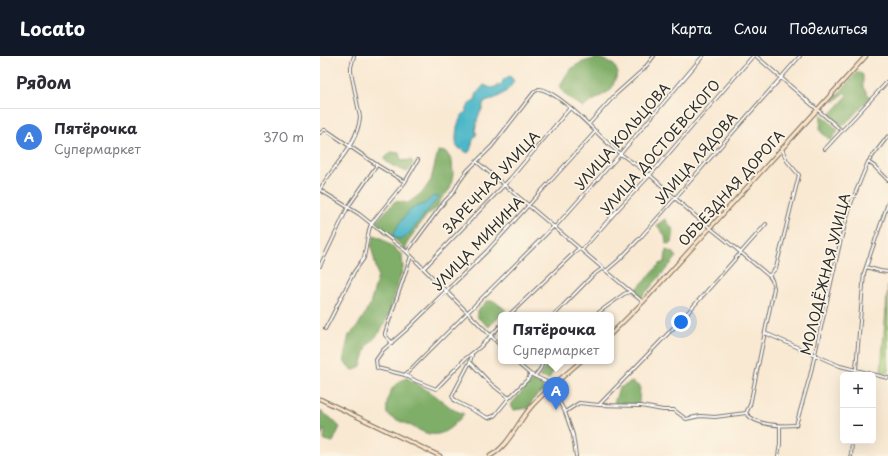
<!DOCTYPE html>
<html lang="ru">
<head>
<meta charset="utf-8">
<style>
	:root { --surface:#fff; --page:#f7f7f7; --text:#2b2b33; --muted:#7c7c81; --line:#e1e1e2; --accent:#111827 }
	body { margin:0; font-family:"Playpen Sans",sans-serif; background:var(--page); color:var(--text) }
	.controls { position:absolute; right:12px; bottom:12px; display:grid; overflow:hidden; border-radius:6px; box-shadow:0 4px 16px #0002 }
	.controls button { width:36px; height:36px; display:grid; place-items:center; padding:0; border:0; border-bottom:1px solid var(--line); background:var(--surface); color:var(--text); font:20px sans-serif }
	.you { position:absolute; left:361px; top:266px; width:14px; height:14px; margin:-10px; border:3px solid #fff; border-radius:50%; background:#1a73e8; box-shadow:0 0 0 6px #1a73e833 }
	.badge { display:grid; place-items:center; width:26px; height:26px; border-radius:50%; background:var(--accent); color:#fff; font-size:13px; font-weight:700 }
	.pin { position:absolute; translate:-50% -33px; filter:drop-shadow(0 1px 2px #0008) }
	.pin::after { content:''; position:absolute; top:21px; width:14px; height:12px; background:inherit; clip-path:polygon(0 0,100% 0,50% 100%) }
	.popup { position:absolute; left:178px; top:256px; width:116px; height:52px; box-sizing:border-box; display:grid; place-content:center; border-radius:6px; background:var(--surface); filter:drop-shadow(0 1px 3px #0005); font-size:13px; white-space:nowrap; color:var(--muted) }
	.popup b { font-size:15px; color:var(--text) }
	.popup::after { content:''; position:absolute; left:50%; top:100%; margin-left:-8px; border:8px solid transparent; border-top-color:var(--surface) }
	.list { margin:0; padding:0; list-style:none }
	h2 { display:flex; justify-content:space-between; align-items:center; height:52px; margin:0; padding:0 16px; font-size:17px }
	h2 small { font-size:13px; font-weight:400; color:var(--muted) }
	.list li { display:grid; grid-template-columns:26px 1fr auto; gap:12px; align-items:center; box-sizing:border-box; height:56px; padding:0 16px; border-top:1px solid var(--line) }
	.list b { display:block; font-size:15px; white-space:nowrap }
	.list p { margin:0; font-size:13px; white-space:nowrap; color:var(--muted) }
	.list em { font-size:13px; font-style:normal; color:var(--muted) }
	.map { position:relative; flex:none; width:568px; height:400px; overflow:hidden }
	header { display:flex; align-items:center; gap:24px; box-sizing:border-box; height:56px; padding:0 20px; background:var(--accent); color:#fff }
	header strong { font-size:19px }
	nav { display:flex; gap:22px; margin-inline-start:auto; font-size:14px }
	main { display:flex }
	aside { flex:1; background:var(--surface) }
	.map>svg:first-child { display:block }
	.green { fill:#9fca77; stroke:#657a51 }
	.forest { fill:#7fae68; stroke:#556c4a }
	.water { fill:#4cb7c8; stroke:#3c717a }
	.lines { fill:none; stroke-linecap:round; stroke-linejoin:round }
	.minor-casing { stroke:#736e66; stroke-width:4 }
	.secondary-casing { stroke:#736e66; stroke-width:5 }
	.minor { stroke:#fff; stroke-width:2 }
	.secondary { stroke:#ffe4c6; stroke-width:3 }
	.labels { text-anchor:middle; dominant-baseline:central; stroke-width:3.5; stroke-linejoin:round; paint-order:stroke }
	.street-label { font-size:14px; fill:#2b2b2b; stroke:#fcf5e5 }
</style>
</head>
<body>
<header>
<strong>Locato</strong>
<nav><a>Карта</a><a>Слои</a><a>Поделиться</a></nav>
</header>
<main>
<aside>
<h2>Рядом<small></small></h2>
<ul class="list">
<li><span class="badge" style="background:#3f7fe0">A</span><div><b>Пятёрочка</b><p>Супермаркет</p></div><em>370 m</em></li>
</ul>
</aside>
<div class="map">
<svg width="568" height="400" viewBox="0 0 568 400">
	<rect width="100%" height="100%" fill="#fcf5e5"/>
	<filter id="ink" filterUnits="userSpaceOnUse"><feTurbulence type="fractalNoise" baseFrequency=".025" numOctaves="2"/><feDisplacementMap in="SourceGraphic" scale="8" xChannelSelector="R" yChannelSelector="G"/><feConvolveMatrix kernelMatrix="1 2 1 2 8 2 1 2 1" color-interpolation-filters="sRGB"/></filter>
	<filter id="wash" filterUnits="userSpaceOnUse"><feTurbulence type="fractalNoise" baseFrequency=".012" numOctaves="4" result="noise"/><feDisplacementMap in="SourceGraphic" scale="16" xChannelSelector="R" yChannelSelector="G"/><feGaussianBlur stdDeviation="0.9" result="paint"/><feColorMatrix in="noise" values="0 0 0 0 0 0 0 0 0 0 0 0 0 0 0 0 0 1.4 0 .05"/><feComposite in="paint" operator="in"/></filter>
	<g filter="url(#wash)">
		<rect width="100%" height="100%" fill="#f9e9d3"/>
		<path class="green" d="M568,230V317L561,315Z"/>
		<path class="forest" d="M280,2L294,9L298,17L291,34L263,51C256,46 244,41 241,32C240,29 242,26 244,23C250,9 265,4 280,2Z
			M538,15L543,19V31L550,42L522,71L510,59L527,40L525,36L514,46L513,44Z
			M501,58L518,74L511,85L500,75Z
			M118,95L126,96L132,105L133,119L130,133L121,143L116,153L108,158L95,175L86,189V195L73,182L64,176L57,165L75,145L88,147L103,136L111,124Z
			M71,96L79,97L81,105L91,104L93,106L91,112L87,116C80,113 68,109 64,103Z
			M345,163L354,175L352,187L346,188L345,180L337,169Z
			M55,179L63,183L82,199L83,212L69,258L60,276L47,290L41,310L35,314L31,313L25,307L24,301L29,279L37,271L50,249L58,220L51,189Z
			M346,194L354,197L356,202L321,242L314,236L340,208L345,206Z
			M167,245H174L186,254L169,271L157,261V255Z
			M229,305H239L229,323L219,321Z
			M87,322L112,337L134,354L144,358C135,368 124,381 110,378C103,377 96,372 89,369C80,365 75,364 67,358C65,343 71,327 87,322Z
			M212,325L222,329L224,334L216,340L208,352L194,354L191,350L192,347Z
			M312,326L320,331L319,349L294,347L299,332Z
			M0,355L11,362L20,371L13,386L4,384L5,374L4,373L0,382Z"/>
		<path class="water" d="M190,20L194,25C187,38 177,42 163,47V51L158,61L155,75L157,77L153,84L150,95L148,97L137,91C135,84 136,71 140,63C141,60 144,58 146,55C149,50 148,46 155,44L157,37L164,29L171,32L181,29L184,23Z
			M114,140L119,141L87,180L82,183L73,182C73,174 88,154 95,151C98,149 102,150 104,148C108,146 110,142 114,140Z"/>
	</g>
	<g filter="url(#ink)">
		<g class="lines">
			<g class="minor-casing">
				<path id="minor" d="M436,0L522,75
					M269,68L296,38L324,13L334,0
					M0,77L4,74H6L57,109L85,126
					M505,93L568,25
					M157,106L323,246
					M548,106L554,110L568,124
					M0,133C13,110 38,88 40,61L31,16V11L34,0
					M0,134L39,158L87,196L181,290
					M235,171L301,97L383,0
					M262,194L300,151L330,119L433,0
					M87,196L125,145L133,137L139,126L147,115L172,90L214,36L219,33C240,36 275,76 292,91C303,101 319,110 331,120C348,135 365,152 383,166C405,184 427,201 449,220
					M0,210L28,151L57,109
					M546,211L560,215L568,216
					M104,212L190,123L250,52
					M286,215L300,203L320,182L480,0
					M189,259L259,192
					M234,259L272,220L283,212
					M275,259L304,238L309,236
					M181,269L160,291L145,303L116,333L96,325L85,319L57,312L56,304L63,294L86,274L167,195L276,75
					M5,273L11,262L34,216L44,202L49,174L51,168L85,126L98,104
					M445,277L520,310L568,322
					M72,287L65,279V277L91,200
					M152,299L150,306L170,327L189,342
					M195,305L210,318L225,325L231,331L245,356L253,379L256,400
					M150,306L132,340L135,345L168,362L174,360L176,358L189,342L209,322L210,318
					M536,313L544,217L568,147
					M85,319L234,170
					M215,320L221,312L223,305
					M279,349L363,262L446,168
					M245,356L259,347L279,349L321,350L343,354H354L366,363L380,360L395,361L426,357
					M426,357C436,370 461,370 476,369L490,320L520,187L530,150L548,106L568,80
					M426,357L430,349L454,232L452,224L449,220L456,212L479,119L467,105L462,93
					M458,400L460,388V370
					M531,400L532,385"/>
			</g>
			<g class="secondary-casing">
				<path id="secondary" d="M291,278L323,246L546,0
					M0,343L120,400
					M170,400C189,390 197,367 211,351C226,334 244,320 261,305"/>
			</g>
			<use href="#minor" class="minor"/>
			<use href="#secondary" class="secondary"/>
		</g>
	</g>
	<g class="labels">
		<g class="street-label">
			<text transform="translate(302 80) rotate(-49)">УЛИЦА КОЛЬЦОВА</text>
			<text transform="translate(340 91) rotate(-49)">УЛИЦА ДОСТОЕВСКОГО</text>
			<text transform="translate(376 102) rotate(-49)">УЛИЦА ЛЯДОВА</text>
			<text transform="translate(171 126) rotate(-47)">ЗАРЕЧНАЯ УЛИЦА</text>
			<text transform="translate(411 132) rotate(-48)">ОБЪЕЗДНАЯ ДОРОГА</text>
			<text transform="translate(158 187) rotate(-46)">УЛИЦА МИНИНА</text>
			<text transform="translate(505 218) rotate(-76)">МОЛОДЁЖНАЯ УЛИЦА</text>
		</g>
	</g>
</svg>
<div class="controls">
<button>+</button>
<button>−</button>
</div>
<div class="you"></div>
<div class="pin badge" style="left:236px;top:354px;background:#3f7fe0">A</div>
<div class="popup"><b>Пятёрочка</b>Супермаркет</div>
</div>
</main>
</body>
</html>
